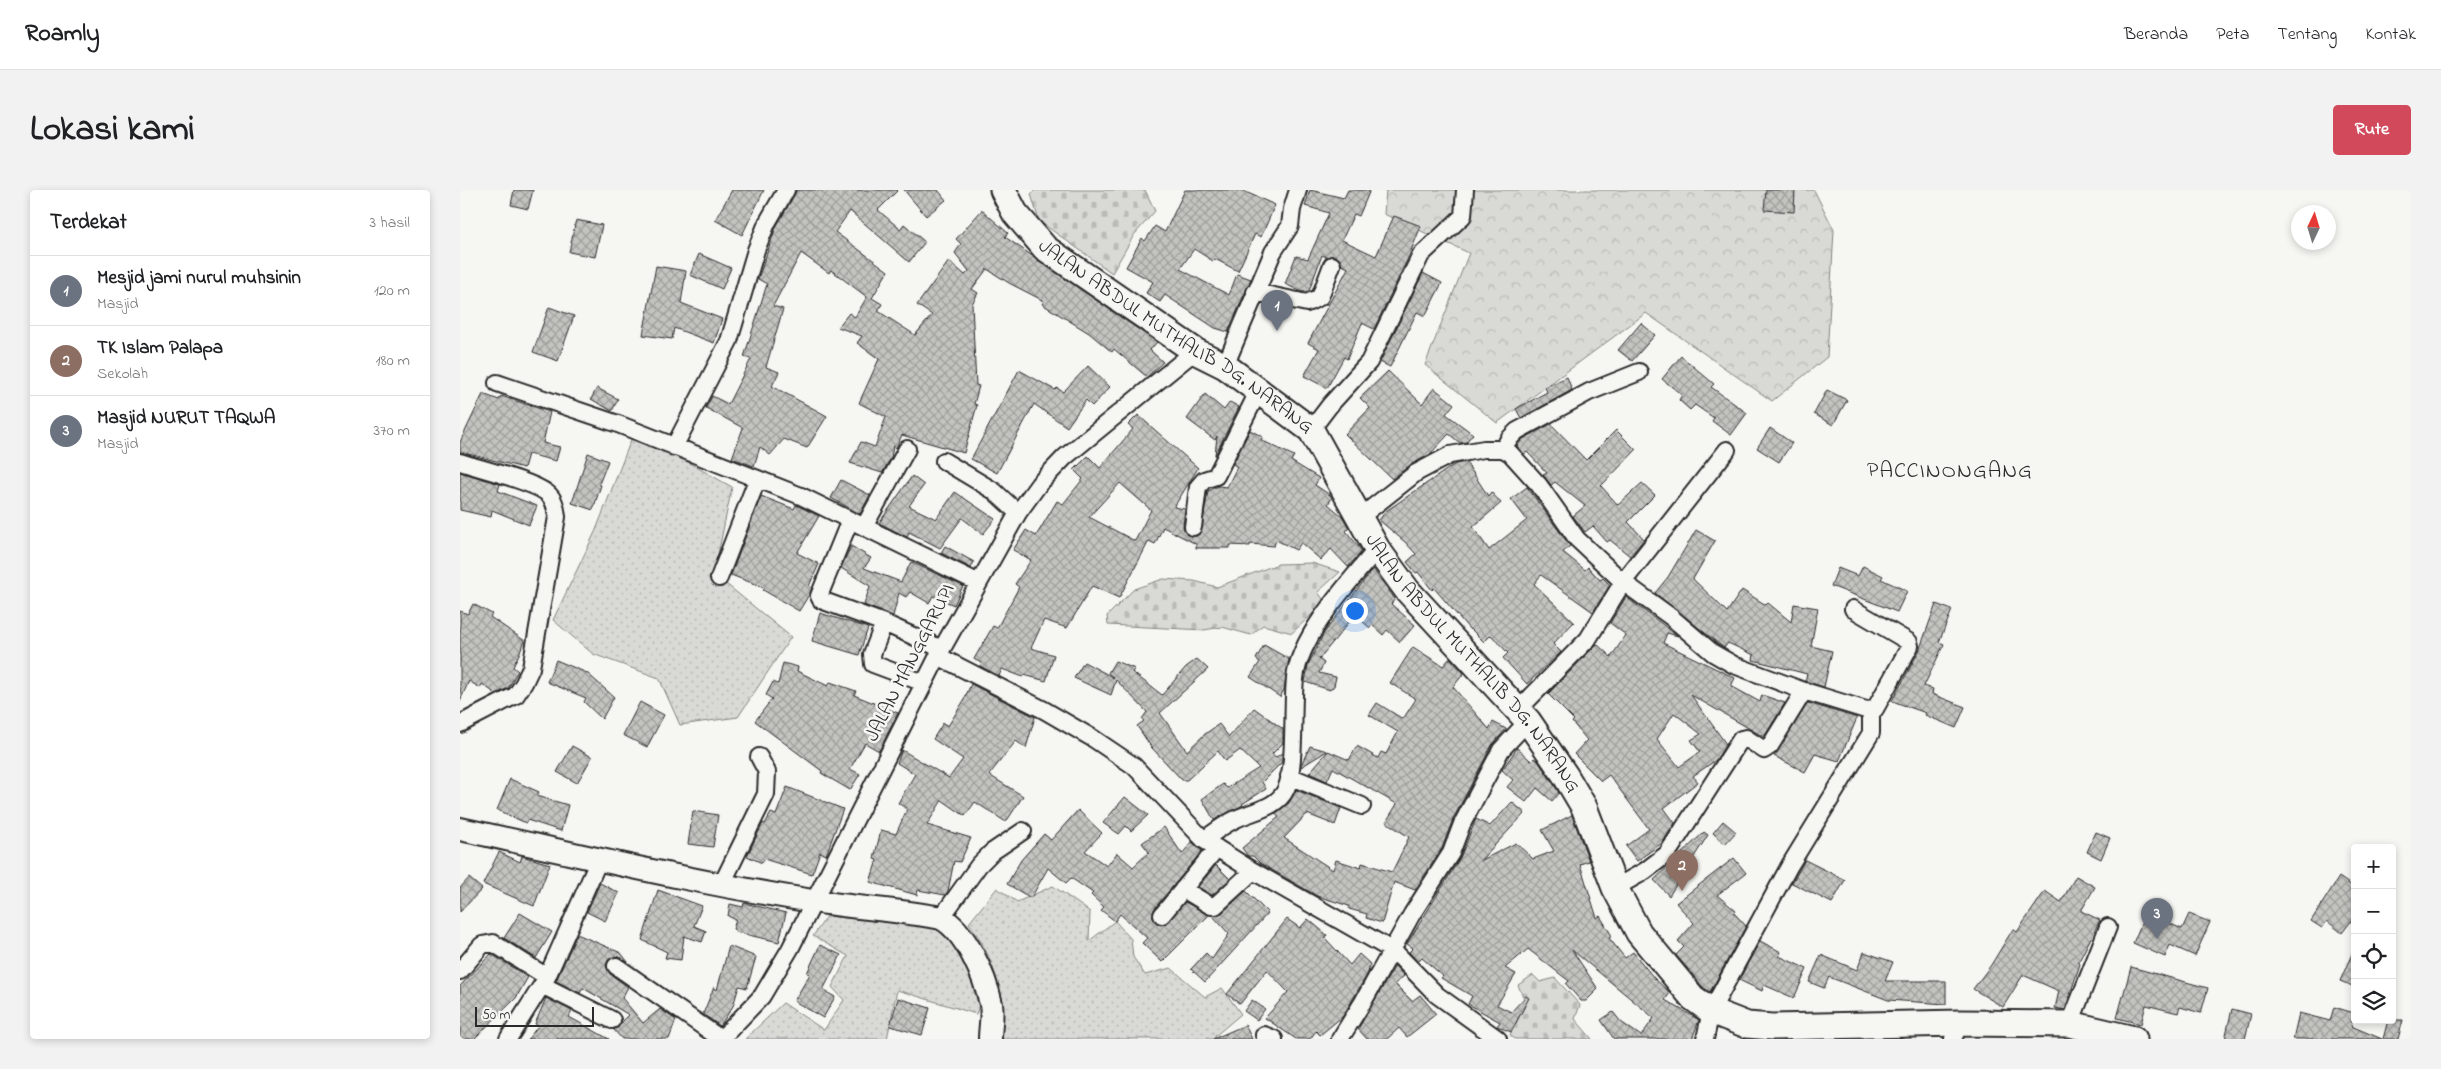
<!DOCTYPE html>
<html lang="id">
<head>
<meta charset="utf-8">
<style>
	:root { --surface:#fff; --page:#f2f2f2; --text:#202124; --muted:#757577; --line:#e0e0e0; --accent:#d1495b }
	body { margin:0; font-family:"Indie Flower",sans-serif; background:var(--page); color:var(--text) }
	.controls { position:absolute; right:15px; bottom:15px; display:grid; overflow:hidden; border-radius:5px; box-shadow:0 2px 8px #0003 }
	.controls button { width:45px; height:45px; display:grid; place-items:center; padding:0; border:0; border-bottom:1px solid var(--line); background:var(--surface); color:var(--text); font:25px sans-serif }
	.compass { position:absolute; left:1831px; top:15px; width:45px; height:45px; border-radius:50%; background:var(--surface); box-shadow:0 2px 8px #0003; rotate:4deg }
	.scale { position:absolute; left:15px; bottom:12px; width:119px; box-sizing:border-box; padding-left:5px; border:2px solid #2b2b2b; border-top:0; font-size:14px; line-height:18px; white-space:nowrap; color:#2b2b2b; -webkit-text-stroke:4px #f6f6f2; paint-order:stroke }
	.you { position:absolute; left:894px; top:420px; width:18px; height:18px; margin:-12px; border:4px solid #fff; border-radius:50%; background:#1a73e8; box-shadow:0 0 0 8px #1a73e833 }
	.badge { display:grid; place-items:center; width:32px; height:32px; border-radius:50%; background:var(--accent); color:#fff; font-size:16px; font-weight:700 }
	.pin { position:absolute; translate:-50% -41px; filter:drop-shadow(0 1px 2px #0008) }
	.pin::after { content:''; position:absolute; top:26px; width:18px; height:15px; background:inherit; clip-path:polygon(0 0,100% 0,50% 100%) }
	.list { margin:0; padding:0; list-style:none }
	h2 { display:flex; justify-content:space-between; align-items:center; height:65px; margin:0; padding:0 20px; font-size:21px }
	h2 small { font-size:16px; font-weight:400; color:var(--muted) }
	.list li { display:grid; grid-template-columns:32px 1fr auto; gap:15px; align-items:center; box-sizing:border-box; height:70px; padding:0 20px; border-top:1px solid var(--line) }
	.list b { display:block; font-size:19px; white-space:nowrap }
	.list p { margin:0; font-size:16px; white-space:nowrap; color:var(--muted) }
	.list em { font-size:16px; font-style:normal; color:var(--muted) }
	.icon { flex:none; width:28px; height:28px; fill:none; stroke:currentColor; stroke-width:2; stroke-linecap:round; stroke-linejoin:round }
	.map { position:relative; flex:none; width:1951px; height:849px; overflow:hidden; border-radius:5px }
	header { display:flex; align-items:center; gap:30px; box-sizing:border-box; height:70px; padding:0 25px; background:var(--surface); border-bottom:1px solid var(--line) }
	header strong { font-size:24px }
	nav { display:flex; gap:28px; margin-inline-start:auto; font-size:18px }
	.intro { display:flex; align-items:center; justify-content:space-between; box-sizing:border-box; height:120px; padding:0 30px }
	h1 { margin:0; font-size:35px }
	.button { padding:12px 22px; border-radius:5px; background:var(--accent); color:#fff; font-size:18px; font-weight:700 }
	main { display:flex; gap:30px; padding:0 30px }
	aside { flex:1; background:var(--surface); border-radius:5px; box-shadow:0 2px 8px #0003 }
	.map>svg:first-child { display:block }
	.grass { fill:url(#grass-dots); stroke:#828280 }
	.forest { fill:url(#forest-crowns); stroke:#828280 }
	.cemetery { fill:url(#cemetery-stones); stroke:#828280 }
	.building { fill:url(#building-cross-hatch); stroke:#2b2b2b; fill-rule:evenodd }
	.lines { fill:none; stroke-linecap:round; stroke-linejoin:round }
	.street-casing { stroke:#2b2b2b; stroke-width:20 }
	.secondary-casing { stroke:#2b2b2b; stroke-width:26 }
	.primary-casing { stroke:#2b2b2b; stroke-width:29 }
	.street { stroke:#f6f6f2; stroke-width:16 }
	.secondary { stroke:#f6f6f2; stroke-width:22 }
	.primary { stroke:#f6f6f2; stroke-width:25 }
	.labels { text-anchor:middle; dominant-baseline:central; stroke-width:5; stroke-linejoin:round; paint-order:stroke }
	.street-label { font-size:20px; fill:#2b2b2b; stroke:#f6f6f2 }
	.quarter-label { font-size:22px; letter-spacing:1px; fill:#2b2b2b; stroke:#f6f6f2 }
</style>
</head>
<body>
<header>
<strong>Roamly</strong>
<nav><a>Beranda</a><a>Peta</a><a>Tentang</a><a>Kontak</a></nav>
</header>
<div class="intro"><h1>Lokasi kami</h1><a class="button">Rute</a></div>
<main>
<aside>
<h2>Terdekat<small>3 hasil</small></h2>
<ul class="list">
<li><span class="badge" style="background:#6b7280">1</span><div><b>Mesjid jami nurul muhsinin</b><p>Masjid</p></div><em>120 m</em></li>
<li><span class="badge" style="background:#8d6e63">2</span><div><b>TK Islam Palapa</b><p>Sekolah</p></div><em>180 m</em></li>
<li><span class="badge" style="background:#6b7280">3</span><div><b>Masjid NURUT TAQWA</b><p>Masjid</p></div><em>370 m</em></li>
</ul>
</aside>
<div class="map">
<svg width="1951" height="849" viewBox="0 0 1951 849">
	<defs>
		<pattern id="grass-dots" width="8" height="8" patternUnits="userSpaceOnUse" patternTransform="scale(1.25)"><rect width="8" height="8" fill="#d9d9d5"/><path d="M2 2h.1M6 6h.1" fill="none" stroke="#babab7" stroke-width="1.8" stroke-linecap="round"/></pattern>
		<pattern id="forest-crowns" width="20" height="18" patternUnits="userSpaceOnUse" patternTransform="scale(1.25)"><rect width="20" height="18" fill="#d9d9d5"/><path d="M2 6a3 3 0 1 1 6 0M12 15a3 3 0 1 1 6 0" fill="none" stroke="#babab7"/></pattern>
		<pattern id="cemetery-stones" width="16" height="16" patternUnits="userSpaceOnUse" patternTransform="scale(1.25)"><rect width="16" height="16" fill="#d9d9d5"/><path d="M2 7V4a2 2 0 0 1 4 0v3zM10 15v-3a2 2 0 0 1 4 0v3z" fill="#babab7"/></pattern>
		<pattern id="building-cross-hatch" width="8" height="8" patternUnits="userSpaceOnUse" patternTransform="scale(1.25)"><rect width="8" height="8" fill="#c3c3c0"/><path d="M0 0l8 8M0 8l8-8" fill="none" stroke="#9f9f9c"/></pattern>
	</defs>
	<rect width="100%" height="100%" fill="#f6f6f2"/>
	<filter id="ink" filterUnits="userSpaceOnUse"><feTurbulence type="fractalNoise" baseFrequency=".02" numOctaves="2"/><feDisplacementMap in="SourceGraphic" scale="10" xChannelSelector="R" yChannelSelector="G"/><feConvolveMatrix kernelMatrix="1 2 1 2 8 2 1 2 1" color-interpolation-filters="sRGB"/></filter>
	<g filter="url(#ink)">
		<path class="grass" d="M174,242L272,297L254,384L331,447L278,527L220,535L199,488L133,464L93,430L136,340Z
			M593,696L630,722L629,751L655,731L671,749L673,767L685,785L711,778L745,807L762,798L781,824L755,846V849H536C537,838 541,825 540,814C539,784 526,757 509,733L537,698L557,712Z
			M367,726L482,738L507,768L519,817L516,824L437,800L427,849H285L323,813L364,840L384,810L372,797L388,766L353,746Z"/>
		<path class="forest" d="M926,0H1354L1374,40L1367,167L1312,211L1186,123L1037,233L965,175L1009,63L924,24Z"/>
		<path class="cemetery" d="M575,0H685L695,21L674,45L652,83L579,31L571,4Z
			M852,373L880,382L858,402L865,412L832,443L803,435L791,445L762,437L744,440L648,435L647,426L674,399L703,389L734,391L757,397L818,374Z
			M1073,785L1080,792L1095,788L1120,815L1115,829L1132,849H1055L1050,845L1066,814L1058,795Z"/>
		<path class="building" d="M54,0H73L68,19L51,15Z
			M272,0H304L282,45L255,30Z
			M337,0H438L418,20L440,39L444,34L465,52L449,72L390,21L375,42L428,81L412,108L422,114L418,121L455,145L472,125L457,115L489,71L505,85L509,81L495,63L501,54L496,49L522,20L548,43L545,47L697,152L690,160L703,172L687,187L654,159L652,162L629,143L582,114L584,111L549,93L527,79L512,99L518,103L512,114L516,195L519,196L514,214L517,215L504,263L442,245L436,258L433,256L431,268L422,283L390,273L401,252L415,257L426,227L399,213L419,169L397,153L402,146L378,137L389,123L395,127L407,107L371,80L369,83L341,63L313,116L323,119L306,177L319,182L312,196L367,226L347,258L324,249L310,265L300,257L294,276L272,268L283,238L246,218L252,206L268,214L291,169L284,167L307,94L298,89L316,37Z
			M444,0H478L486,10L466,26Z
			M725,0H781L815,15L801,47L795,44L778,81L755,69L753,71L734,59L720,79L769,105L777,84L791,89L768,142L755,138L705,105L700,112L686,103L693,92L666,77L682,48L685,51L695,36L705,42Z
			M850,0L884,8L888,0H910L899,26L894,24L882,50L916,66L934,26L961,36L949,66L914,139L902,133L887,169L884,167L867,198L844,186L859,159L848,153L888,78L882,75L876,66L866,67L862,65L849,101L842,102L825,94L836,66L848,69L869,23L845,16Z
			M1306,0H1335L1334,22L1304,20Z
			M116,30L142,35L135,67L109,62Z
			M239,64L271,78L262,99L230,85Z
			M196,76L226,81L221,113L262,129L254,153L214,138L212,149L183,145Z
			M963,83L982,93L965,126L957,122L930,177L920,172Z
			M89,117L114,126L98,171L73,162Z
			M1181,133L1195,145L1172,171L1158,160Z
			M1221,166L1254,194L1251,197L1287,223L1271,245L1252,231L1254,228L1235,215L1230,220L1219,210L1222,205L1202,189Z
			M628,176L650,197L632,216L626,210L607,237L574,214L537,283L511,269L559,180L595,200L597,198L603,202Z
			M928,181L962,214L974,198L994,214L986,224L1013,244L1006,252L1000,253L989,244L969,265L950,275L932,289L885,244L910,218L900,208Z
			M1107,187L1112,200L1061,228L1056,219L1087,202L1085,197Z
			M137,198L158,209L152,221L131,209Z
			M1367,200L1387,210L1373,235L1354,224Z
			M23,204L39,210L41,206L90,222L83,253L100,257L96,271L68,264L64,278L0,262V252Z
			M745,204L764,220L770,212L779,217L755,265L757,246L755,250L727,229Z
			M678,225L738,278L714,317L725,319L723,336L727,345L736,346L741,343L748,301L758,296L767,297L777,277L773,274L790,240L803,247L801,250L834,266L831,271L859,288L855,295L870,305L872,308L868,314L882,326L889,338L886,341L902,361L888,377L871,359L861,370L841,353L836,360L816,350L814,356L790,354V356L770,355V358H736V354L703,337L695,354L689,351L659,408L632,396L607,438L584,430L571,458L594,465L586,491L564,485L563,487L542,479L539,486L520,476L521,473L514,469L533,436L537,438L559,397L555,394L571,370L553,360L566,340L576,346L597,311L603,314L623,289L614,280L628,266L640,278L673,239L668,235ZM660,293L691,320L675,351L629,327Z
			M1091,234L1126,270L1156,240L1176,260L1141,296L1158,315L1182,293L1195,305L1168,332L1184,349L1170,366L1150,350L1147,352L1133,336L1125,342L1113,326L1125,316L1095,292L1091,295L1083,285L1087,283L1067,262L1064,264L1057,256L1063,249Z
			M1310,238L1332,253L1319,272L1297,258Z
			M128,263L148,271L139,294L141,295L133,320L112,313Z
			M1006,272L1028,306L1031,302L1041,313L1013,337L1029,360L1067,330L1051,309L1067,297L1110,356L1103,362L1125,380L1128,377L1140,390L1143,388L1150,395L1133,422L1081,385L1074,394L1114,432L1093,454L1101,462L1067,494L1043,468L1048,463L1031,445L1024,452L1011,439L1010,440L974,398L972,400L958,382L956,383L947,372L956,364L945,352L919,330L926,321L995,274Z
			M0,282L40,294L38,301L77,316L69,335L32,320L31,327L0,320Z
			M452,286L464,295L449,316L476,329L495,302L535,329L523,344L502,328L480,358L449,342L447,347L419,333Z
			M381,290L410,305L400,324L371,308Z
			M301,306L334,319L336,315L359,326L337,363L359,374L349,396L352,398L350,403L339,421L303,400L305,398L271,385Z
			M1236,340L1255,351L1233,389L1267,422L1282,400L1306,415L1308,413L1331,432L1334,414L1358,418L1351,456L1372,461L1364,497L1345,491L1347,484L1293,470L1294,465L1268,453L1264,458L1195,403L1208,387Z
			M391,356L411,368L404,378L441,392L451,372L503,396L494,415L473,406L469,413L450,402L446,407L439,403L433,426L404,415L410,396L381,378Z
			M485,356L514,372L511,378L481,363Z
			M1403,376L1423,386L1421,389L1447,401L1437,422L1371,396L1378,378L1398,386Z
			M913,379L935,409L931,414L955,435L940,452L927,440L923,445L912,435L910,438L895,425L859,469L864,473L859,483L876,487L874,496L870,500L845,492L848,475L864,443Z
			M1166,407L1218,446L1207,443L1203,453L1275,488L1271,496L1300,512L1302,505L1325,513L1304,547L1231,505L1266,554L1256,570L1233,586L1238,592L1204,618L1215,633L1202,653L1177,671L1166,656L1189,639L1149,585L1141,591L1114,564L1127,550L1112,532L1114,530L1088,504L1137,454L1151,467L1166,445L1150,433ZM1214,523L1241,544L1231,550L1240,562L1219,577L1197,549Z
			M13,414L32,424L30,427L65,451L53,477L58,481L48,498L36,504L22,494L20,498L9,491L0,511V421L8,424Z
			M1476,414L1492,420L1479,452L1484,454L1464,496L1473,499L1472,504L1505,517L1496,538L1465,525L1466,523L1432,511L1459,461Z
			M360,423L408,438L399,465L352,451Z
			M804,455L829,469L824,500L820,507L790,487L800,472L796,469Z
			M953,457L983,476L990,468L1004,483L993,497L1029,539L1033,532L1046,539L1032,555L993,629L982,658L955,700L934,692L922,733L906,728L907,724L889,719V716L857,706L800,673L793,666H788L782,658L819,627L815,624L829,613L836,600L881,618L875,635L847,624L824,648L873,680L876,670L901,678L902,673L932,682L949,647L926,632L937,614L873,578L867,591L849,583L868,561L889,570L897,556L918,568L921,562L926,564L938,542L909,525L917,513L943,529L956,509L930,493Z
			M737,469L748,479L700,523L727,561L745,544L759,534L769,547L794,518L823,539V553L812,564L816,567L822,563V572L802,592L806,599L782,614L783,615L754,630L742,609L763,594L767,598L799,578L780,560L765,571L758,561L727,590H722L692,558L677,536L684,531L682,529L687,522L656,490L651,505L614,488L624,472L654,488L648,483L655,471L675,479L672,482L702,505L726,477Z
			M96,470L127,483L154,507L142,529L124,512L126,508L87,492Z
			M323,473L338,477L337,481L368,496L370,492L396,501L394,505L438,523L419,561L405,553L390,579L400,584L390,600L361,583L362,581L295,531L312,509L306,505L313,492L318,494Z
			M511,494L575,527L566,558L556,551L529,585L563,606L546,632L515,612L505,626L482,610L467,635L511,648L500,672L494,671L488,701L485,705L458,700L457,705L410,692L417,670L414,669L421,640L436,644L447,619L438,613L455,584L437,573L442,560L489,588L503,569L473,549L483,533L488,536L503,512Z
			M180,512L204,525L187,557L163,545Z
			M1348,513L1397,528L1379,571L1355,564L1345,582L1314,566Z
			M112,556L132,567L117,593L97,582Z
			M850,556L867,561L841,577V575Z
			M1057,558L1071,571L1074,568L1078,571L1093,593L1099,603L1092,611L1077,598L1066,612L1047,597L1053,590L1042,580Z
			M50,589L79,602L77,606L108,615L101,641L67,630L66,633L37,620Z
			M327,597L383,619L366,665L360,662L352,684L304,669L302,673L287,666L303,633L305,634L311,623L316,625Z
			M665,607L688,625L671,641L666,636L659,644L643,633Z
			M1052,612L1065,623L1020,671L1056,653L1073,669L1094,661L1082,640L1112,625L1129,671L1120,674L1137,728L1140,726L1152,746L1149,748L1165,768L1173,762L1194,788L1210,803L1205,810L1239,830L1232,849H1154L1141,830L1153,822L1161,832L1181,846L1194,828L1112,760L1138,799L1126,811H1121L1106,794L1109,791L1068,759L1045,778L1056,784L1037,815L1051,822L1066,806L1069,808L1051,842L1037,836L1040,832L1008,814L1012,806L981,788L983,786L962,768L958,772L949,762L953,758L947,754L1000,668L1016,629L1030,636Z
			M618,620L642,643L625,661L647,676L657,663L673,677L689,662L682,653L704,637L722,664L732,652L742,661L694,719L693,728L700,735L706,734L725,712L749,725L702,772L682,753L687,748L660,724L655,731L641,720L644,717L631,705L633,703L611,688L606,693L588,678L571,708L547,694L561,670L584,644L591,650Z
			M233,621L258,625L253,657L228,654Z
			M1263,631L1276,642L1265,654L1253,643Z
			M1244,642L1248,645L1209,706L1194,690Z
			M1636,642L1650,648L1641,669L1627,662Z
			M39,662L60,672L62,666L90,674L74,716L23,694Z
			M1274,668L1286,683L1257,705L1276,721L1274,723L1286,736L1250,802L1243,797L1216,765L1224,757L1218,751L1234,733L1216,713Z
			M1345,670L1385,690L1372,713L1332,693Z
			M756,675L770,689L752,705L738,697Z
			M1616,686L1635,697L1621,721L1640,730L1618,773L1620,774L1605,820L1595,818L1599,801L1563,785L1543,817L1513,799L1531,775L1553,739L1557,742L1585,701L1601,712Z
			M1879,687L1895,698V726L1882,743L1867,731L1862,738L1851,731Z
			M9,688L22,699L0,722V698Z
			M140,693L159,703L145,731L127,722Z
			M198,700L242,716L234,736L246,741L242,752L224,746L221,770L205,768L207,762L182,750Z
			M786,701L808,723L745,792L731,779L746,763L752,769L769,744L753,726L762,723Z
			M284,713L326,723L319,752L275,742L276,740L273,739L276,730L268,726L270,714L283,717Z
			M60,723L92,742L76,768L44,748Z
			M1686,723L1722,739L1729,724L1750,732L1735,766L1710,755L1705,767L1673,753Z
			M827,729L840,738L848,729L867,745L865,748L890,775L899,764L910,774L908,783L883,826L860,845L856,841L850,849H836L805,828L828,802L807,780L780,814L767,804Z
			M117,744L161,763L168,772L156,766L148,770L146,776L150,784L168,797L162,808L183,833L200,819L216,830L209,849H162L154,840L169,825L123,798L120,803L96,791Z
			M1300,751L1321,762L1319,766L1347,779L1334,808L1304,795L1302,801L1279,790Z
			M360,755L381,765L363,800L375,807L363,828L334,811L350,784L347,783Z
			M269,756L296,767L287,798L279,796L273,816L260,836L243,824L254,797L257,800Z
			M1895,757V797L1880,791Z
			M1404,762L1433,772L1425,791H1486V814L1428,810L1369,787L1364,798L1349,792L1361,765L1397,780Z
			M31,764L68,787L56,808L14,849H0V796Z
			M935,776L944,786L935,794L952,811L960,805L976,824L947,847L939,838L927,849H907L898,839Z
			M1671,777L1748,798L1741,823L1720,817L1718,823L1686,815L1681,834L1657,828Z
			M86,808L112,821L109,827L149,849H68L78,836L75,834Z
			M438,808L470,818L462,845L430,836Z
			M792,810L805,819L797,830L784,821Z
			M1874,817L1894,823L1891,836L1922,849H1833L1839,823L1870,831Z
			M1772,819L1791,824L1785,849H1765Z
			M1928,830H1943L1938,849H1923Z
			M785,835L792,849H753Z"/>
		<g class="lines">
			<g class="street-casing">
				<path id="street" d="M795,102L847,113L860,107L872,75
					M765,176L813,62L830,36L832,19L838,0
					M37,193L158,234L341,306L390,330L359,406L361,410L424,433L412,464L413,474L464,493
					M851,240L870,215L909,172L961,65L1003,26L1005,0
					M214,257L269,151L296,60L307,33L326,0
					M1043,259L1049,249L1057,241L1129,202L1179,182
					M484,271L534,301L558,323
					M0,272C21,279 72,291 87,303C95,309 96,319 97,327L71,478L64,493L56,505L0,534
					M899,328L956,283L990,265L1024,259H1043L1050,263L1079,295L1117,349L1163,392L1128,449L1058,520
					M390,330L517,392
					M404,337L447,259
					M733,337L738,297L744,290L756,286L798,202
					M259,388L297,290
					M424,433L482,459
					M478,466L584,520L634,549L674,576L744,650L793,681L935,762L977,805L1038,849
					M1344,501L1406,520L1415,519L1450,456L1449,452L1393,419
					M829,586L902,616
					M744,650C753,643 762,636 772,631C790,621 817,619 826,599C836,578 832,516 835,489C839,446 889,392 917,359
					M262,694L306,604L307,582L299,567
					M1155,698L1185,681L1207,664L1281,549L1286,548L1304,560L1310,556L1344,501L1274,475L1253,463L1211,427L1163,392L1267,260
					M723,699L751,716H755L793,681
					M702,725L757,658
					M481,728L519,675L532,662L563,641
					M156,776L261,849
					M0,781L22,755L33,753L87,787
					M82,795L152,830
					M1610,834L1648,737
					M804,845L814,849
					M48,849L87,787L139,670
					M261,849L302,806L330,759L478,466L558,323L579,294L605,267L735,161
					M880,849L903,812L952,724L991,663L1002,634L1041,560L1068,531
					M1245,849L1251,821L1330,675L1411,543V520
					M1493,849L1500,833"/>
			</g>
			<g class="secondary-casing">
				<path id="secondary" d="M0,639C117,664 235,693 353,711C396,718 439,720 481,728C506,741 525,787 531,814C533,824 530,838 530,849"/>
			</g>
			<g class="primary-casing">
				<g id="primary">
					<path id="s1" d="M543,0L555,23L585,58L735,161L765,176L851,240L917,359L947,400L1068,531L1105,585L1124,617L1155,698L1179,743L1233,808L1251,821L1287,835L1312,837L1500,833L1610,834L1674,849"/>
				</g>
			</g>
			<use href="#street" class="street"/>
			<use href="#secondary" class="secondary"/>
			<use href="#primary" class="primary"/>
		</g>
	</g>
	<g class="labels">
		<g class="street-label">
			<text stroke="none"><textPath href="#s1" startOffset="230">JALAN ABDUL MUTHALIB DG. NARANG</textPath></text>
			<text transform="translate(451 473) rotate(-63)">JALAN MANGGARUPI</text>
			<text stroke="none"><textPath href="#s1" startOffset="680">JALAN ABDUL MUTHALIB DG. NARANG</textPath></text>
		</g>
		<g class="quarter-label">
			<text x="1490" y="282">PACCINONGANG</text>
		</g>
	</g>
</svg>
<div class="controls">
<button>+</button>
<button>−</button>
<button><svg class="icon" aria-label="locate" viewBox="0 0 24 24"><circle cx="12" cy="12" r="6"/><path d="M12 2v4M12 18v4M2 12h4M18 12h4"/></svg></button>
<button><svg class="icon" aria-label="layers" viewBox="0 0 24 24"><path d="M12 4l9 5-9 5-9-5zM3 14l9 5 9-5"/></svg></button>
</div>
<svg class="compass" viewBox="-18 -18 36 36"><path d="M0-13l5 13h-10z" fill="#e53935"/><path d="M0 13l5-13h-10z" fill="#757577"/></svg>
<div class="scale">50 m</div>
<div class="you"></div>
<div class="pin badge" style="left:817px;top:141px;background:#6b7280">1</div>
<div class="pin badge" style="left:1222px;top:701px;background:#8d6e63">2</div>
<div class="pin badge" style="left:1697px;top:749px;background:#6b7280">3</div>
</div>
</main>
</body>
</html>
